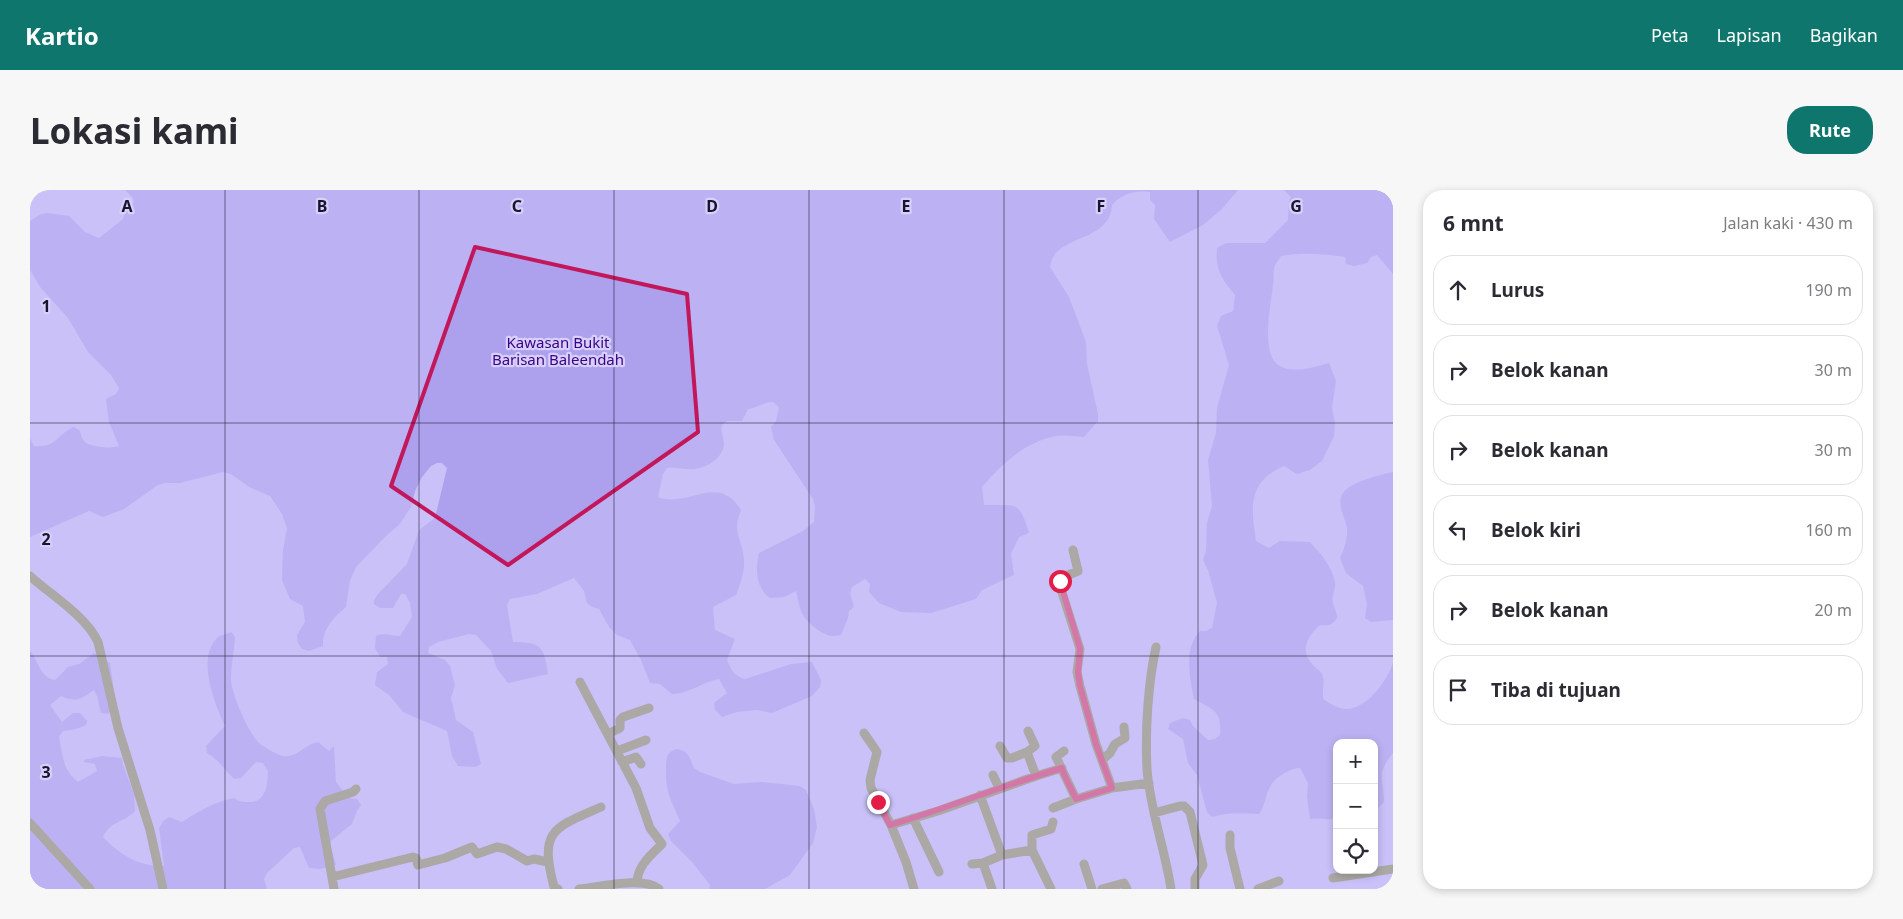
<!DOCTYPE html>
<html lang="id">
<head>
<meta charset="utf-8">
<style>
	:root { --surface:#fff; --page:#f7f7f7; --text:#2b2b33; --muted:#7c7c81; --line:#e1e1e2; --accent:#0f766e }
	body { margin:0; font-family:"Noto Sans",sans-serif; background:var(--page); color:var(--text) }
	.controls { position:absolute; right:15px; bottom:15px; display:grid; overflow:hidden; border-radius:10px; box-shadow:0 2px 8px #0003 }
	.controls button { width:45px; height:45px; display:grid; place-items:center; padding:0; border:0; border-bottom:1px solid var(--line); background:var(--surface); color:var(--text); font:25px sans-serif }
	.stop { position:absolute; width:15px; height:15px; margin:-11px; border:4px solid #e11d48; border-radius:50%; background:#fff }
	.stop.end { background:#e11d48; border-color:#fff; box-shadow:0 1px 5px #0008 }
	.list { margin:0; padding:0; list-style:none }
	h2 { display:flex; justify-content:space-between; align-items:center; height:65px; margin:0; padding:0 20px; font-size:21px }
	h2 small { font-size:16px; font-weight:400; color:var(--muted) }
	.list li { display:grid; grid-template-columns:32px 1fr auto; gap:15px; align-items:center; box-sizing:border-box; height:70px; margin:0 10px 10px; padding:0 10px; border:1px solid var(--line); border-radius:20px }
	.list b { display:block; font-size:19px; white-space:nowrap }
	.list em { font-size:16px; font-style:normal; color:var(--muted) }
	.icon { flex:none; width:28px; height:28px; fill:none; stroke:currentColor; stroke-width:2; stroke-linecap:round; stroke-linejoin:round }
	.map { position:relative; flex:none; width:1363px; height:699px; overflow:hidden; border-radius:20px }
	header { display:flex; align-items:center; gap:30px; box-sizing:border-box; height:70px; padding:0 25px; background:var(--accent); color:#fff }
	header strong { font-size:24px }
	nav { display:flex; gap:28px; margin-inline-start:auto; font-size:18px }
	.intro { display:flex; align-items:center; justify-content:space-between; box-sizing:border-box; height:120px; padding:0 30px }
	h1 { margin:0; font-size:35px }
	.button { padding:12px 22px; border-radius:20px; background:var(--accent); color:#fff; font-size:18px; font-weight:700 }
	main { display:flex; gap:30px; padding:0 30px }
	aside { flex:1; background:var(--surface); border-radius:20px; box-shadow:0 2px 8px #0003 }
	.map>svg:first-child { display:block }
	.green { fill:#ada0ed }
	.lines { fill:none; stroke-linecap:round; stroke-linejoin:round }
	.minor { stroke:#878a42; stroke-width:9 }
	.route { stroke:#e11d48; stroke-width:6 }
	.marked { fill:none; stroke:#c2185b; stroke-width:4; stroke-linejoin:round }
	.grid { fill:none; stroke:#1a152e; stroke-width:1; stroke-opacity:0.55 }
	.labels { text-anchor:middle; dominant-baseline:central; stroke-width:4.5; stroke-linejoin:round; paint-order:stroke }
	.park-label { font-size:15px; fill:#3c0287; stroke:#d6d0fa }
	.grid-label { font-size:16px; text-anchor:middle; font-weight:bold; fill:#1a152e; stroke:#d6d0fa; stroke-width:4.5; stroke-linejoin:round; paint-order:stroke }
</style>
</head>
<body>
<header>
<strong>Kartio</strong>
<nav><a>Peta</a><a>Lapisan</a><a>Bagikan</a></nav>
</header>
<div class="intro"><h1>Lokasi kami</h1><a class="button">Rute</a></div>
<main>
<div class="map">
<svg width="1363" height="699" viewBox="0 0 1363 699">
	<rect width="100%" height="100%" fill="#c9c1f8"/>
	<path class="green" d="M95,0H1208L1192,19L1173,35L1140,52L1124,29L1125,15L1120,10V2C1106,0 1091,4 1082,15C1080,54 1024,43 1020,77L1039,107L1056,152L1057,174L1068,224V231L1054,247C1043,246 1032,244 1022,247C994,253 970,276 952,297L954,315C986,316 989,309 999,343L989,347L981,364L984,385L952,400L946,409L901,423L871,422L849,413L839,402L840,394L835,389L822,397L820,403L824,417L819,421L818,428L811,445C797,450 780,436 773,425C769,418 768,408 766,401L754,407L740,408C726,398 725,379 729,363L773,341L784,332L785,316L783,309L744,250L741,237L746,231L749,217L743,212C734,212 727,218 718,219L712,231H697L692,235C690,242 694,247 694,254C693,268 678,277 665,279C656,280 646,277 637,278L633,284L628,307C658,319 688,282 711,320C701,344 713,348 714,370C715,382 710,394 706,405L683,417L685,440L705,449L697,470C701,480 704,486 715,489L761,474L782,472L791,490L790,497L782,506L742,523L727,520L707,522L692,527L685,520L684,513L697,503L689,489C672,492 659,504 642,504L630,494L620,493L611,470L600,450L587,445L579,437L569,419L562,417L557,413L554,401L544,388L507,404L480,409L477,415L483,452C512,452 514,457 518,484L478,493L467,479L461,461L446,445L439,444L408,452L399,457L398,463L415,470L420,476L425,495L421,508L426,530L443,542L451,574L445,577L428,576L422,566L417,541L373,522L359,505L345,495L347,482L358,474L357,467H350L345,458L346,446C352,442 363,446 370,446L382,427L380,413L375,404H371L363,418H350L344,414V410L348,404L377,374L389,340L405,328L417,278L412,273H407L401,276L392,287L385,301L381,317L369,335L357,345L326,377L320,391L316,417C304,427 292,439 293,456L279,461L272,459L268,453L267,445L275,432L273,416L260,409L252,390L253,360L257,338L252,324L240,306L219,297L201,284L193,282L150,293H135L128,295L94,319L73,327L59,321L0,347V248L4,256C28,258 25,245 44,237L50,241C51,245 52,250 56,253C63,257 81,259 89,256L79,232L76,209L86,204L89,198L81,185L58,162L38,128L10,97L0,80V31L11,24L18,23L39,26L55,42L69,48L93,29L95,23L104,12L103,8Z
		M1254,0H1363V84L1347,65L1341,67L1337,73L1324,76L1316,74L1315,67C1294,64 1273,62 1251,66C1249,70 1244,75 1244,79C1243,84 1244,90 1243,95C1241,113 1231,161 1247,174C1260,185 1285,177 1299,173L1306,191L1302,218L1305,232L1304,246L1292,271L1280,280L1267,284L1254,276C1217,292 1221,317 1226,351L1239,358L1250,351L1280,352C1290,363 1303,377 1305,393C1306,400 1301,406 1303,413C1304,418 1307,422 1307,428C1302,435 1299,436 1290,435C1275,449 1269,462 1286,478C1289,481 1292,482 1293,487C1295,495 1291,501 1294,510C1300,513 1308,519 1316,519C1337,519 1357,491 1363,473V563C1345,586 1354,587 1354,612L1344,622V553H1307V628C1299,631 1289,627 1280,629L1277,607L1278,593L1270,578C1260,578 1244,588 1240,597C1235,606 1235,616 1229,624C1213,623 1197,622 1182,627L1177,622L1167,585L1158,573L1153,549L1138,539L1140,533L1153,528L1160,530L1163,536L1178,550L1185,549L1190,545C1192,520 1183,520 1164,509C1160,488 1153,459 1170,441H1176L1182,438L1187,413L1178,380L1173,370L1176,361L1177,333L1182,316L1178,270L1186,243L1187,218L1199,175L1187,136L1191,126L1203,121L1205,105C1192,89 1185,81 1187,58L1196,53H1235L1258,30L1259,11L1261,7Z
		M1363,282V430L1341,432L1335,428L1337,414L1333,396L1316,383L1310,368C1314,360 1318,347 1317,338C1315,327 1306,314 1313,303C1320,292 1350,285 1363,282Z
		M201,442L205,447C204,461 201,476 201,490C202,505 218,542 229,553C234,557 247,565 253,566C266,569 276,553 288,552L299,561L304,556L306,592L318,608L327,609L331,615L327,621L322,634L301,651L300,655L306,675L290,679L279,678L270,657L264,658L237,683L234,689L237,699H0V461C9,471 10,488 25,490L38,477L49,474L64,463L80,473L86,516L78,524L71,523L67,506L64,500C51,509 46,513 31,506L20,515L32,532L43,523H50L57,531L56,535C48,539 41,540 33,541L29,547C33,566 32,579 48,592L67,581L65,574L54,572V570L72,566L92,568L93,575L104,604L105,621C95,632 80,631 73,647C89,664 109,677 134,676L129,638L133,631L139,627L152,632C169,621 184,612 204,608C210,612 213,612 220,612C236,612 238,594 238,581L233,573L226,572L211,588L204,589C195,580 188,569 177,563L176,556L195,536C185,514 166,469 187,448C190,445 197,444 201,442Z
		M647,559L654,561L659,566L664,578L670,582L704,594L731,592L770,596L776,600L784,619L787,637L783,653L760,685L735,699H679L680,695L662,672L641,651L638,644L650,631C641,609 635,602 636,577C636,567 637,562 647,559Z"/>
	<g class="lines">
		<path class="minor" d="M1043,360L1048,381L1031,388L1029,393L1050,459L1047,482L1050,496L1066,554L1082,598L1119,593
			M0,386C21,405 56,426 68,452L88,538L120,640L133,699
			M1126,457C1118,493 1115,542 1117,579C1120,620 1135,659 1141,699
			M550,492L606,598L620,638L632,654C621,665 608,675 607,692
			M834,543L847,562L840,590L841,598L861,635L876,672L884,699
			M578,544L590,538V530L593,527L619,518
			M587,561L616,550
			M1034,561L1026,567L1046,609
			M997,562L1005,556L998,541
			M1073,569L1080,563L1085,554L1095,548L1094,537
			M592,572L606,567L611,574
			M963,585L969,598
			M1006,586L1032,578
			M1023,618L1046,609L1082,598
			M1124,623L1150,616H1154L1160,622L1173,675L1165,689V699
			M883,628L909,682
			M0,633L60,699
			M861,635L908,621L1006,586L997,562L982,568H977L970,556
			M1200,645V658L1210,699
			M1002,660V645L1021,639L1023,632
			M972,665L1002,660L1021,699
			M953,673L962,699
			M942,674L953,673L972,665L950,605
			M1054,674L1062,699
			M302,687L383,667L386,668L388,675L415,668L442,657L447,664L467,657L476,659L497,671L504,669L518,672
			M1303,688L1363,679
			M304,699L290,619L295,611L323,602L326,599
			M528,699L524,697C509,640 523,638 571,617
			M549,699C569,697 614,686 629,699
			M1072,699L1094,693L1097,699
			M1228,699L1249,691"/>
	</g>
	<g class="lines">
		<path class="route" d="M848,612L860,635C918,618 974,595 1032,578C1035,589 1041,598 1046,609L1082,598L1066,554L1050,496L1048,482L1050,459L1030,391"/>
	</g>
	<path d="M0 0H1363V699H0ZM445,57L657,104L668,242L478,375L361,296Z" fill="#c9c1f8" fill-opacity=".55" fill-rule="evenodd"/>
	<path class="marked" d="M445,57L657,104L668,242L478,375L361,296Z"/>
	<path class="grid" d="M195,0V699M389,0V699M584,0V699M779,0V699M974,0V699M1168,0V699M0,233H1363M0,466H1363"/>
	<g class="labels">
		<g class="park-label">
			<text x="528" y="152">Kawasan Bukit<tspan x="528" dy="17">Barisan Baleendah</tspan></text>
		</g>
	</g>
	<g class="grid-label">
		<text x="97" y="22">A</text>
		<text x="292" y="22">B</text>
		<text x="487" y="22">C</text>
		<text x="682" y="22">D</text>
		<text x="876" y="22">E</text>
		<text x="1071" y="22">F</text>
		<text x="1266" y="22">G</text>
		<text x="16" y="122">1</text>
		<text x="16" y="355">2</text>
		<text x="16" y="588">3</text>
	</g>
</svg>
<div class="controls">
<button>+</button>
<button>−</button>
<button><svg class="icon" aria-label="locate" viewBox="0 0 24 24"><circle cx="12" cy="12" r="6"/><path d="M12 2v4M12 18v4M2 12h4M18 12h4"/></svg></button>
</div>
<div class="stop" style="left:1030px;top:391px"></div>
<div class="stop end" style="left:848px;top:612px"></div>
</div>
<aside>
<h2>6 mnt<small>Jalan kaki · 430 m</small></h2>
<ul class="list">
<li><svg class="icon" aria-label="ahead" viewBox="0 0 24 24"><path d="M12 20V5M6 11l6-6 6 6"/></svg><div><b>Lurus</b></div><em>190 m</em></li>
<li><svg class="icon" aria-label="right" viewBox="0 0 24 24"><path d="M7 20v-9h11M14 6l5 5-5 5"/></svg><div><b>Belok kanan</b></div><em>30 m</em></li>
<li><svg class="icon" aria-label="right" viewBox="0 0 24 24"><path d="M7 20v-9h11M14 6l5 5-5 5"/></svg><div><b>Belok kanan</b></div><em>30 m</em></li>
<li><svg class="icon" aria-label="left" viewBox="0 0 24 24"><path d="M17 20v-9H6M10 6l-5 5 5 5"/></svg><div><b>Belok kiri</b></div><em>160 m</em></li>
<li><svg class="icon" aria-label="right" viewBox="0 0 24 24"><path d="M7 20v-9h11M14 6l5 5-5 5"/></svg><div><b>Belok kanan</b></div><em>20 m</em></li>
<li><svg class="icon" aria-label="arrive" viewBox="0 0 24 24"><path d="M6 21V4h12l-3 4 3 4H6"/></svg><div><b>Tiba di tujuan</b></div></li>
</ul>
</aside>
</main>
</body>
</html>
